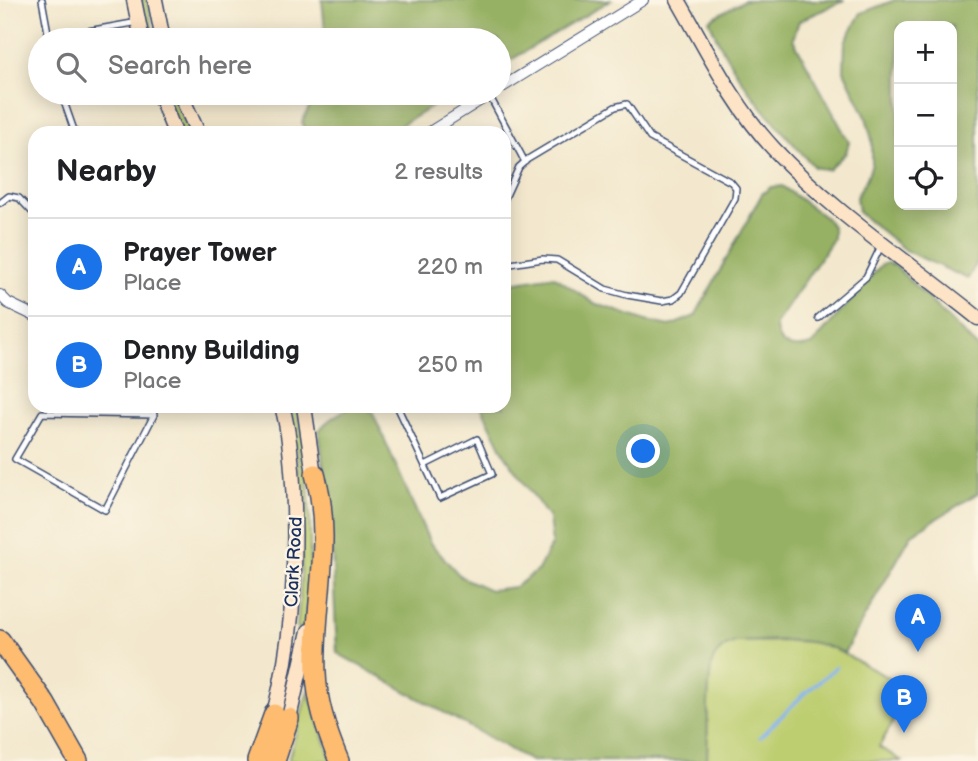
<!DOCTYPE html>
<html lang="en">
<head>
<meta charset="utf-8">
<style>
	:root { --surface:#fff; --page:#f2f2f2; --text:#202124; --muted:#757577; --line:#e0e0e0; --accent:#1a73e8 }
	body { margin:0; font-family:"Balsamiq Sans",sans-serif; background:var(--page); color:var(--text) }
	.controls { position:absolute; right:21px; top:21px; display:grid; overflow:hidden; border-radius:14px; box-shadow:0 4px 18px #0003 }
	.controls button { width:63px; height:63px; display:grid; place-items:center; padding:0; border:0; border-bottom:2px solid var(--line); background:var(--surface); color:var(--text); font:35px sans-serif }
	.you { position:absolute; left:644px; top:452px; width:24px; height:24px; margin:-18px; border:5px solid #fff; border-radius:50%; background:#1a73e8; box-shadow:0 0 0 10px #1a73e833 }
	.badge { display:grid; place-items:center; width:46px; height:46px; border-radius:50%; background:var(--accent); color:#fff; font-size:23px; font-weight:700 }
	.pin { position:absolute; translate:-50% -58px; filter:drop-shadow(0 2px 4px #0008) }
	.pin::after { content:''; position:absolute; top:37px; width:24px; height:21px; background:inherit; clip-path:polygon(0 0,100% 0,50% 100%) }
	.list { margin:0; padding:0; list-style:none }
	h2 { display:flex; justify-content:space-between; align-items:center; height:91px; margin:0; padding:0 28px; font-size:30px }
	h2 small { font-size:23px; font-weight:400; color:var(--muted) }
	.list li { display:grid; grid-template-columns:46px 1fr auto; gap:21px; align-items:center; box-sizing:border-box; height:98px; padding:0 28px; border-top:2px solid var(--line) }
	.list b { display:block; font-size:26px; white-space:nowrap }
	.list p { margin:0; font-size:23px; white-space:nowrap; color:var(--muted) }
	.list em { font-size:23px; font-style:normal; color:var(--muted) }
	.icon { flex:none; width:38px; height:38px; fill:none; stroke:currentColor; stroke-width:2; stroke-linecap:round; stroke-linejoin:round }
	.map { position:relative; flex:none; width:978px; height:761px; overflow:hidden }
	.search { position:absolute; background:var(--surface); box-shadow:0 4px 18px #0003; left:28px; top:28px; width:483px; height:77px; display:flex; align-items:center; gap:18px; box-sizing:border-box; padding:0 24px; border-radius:38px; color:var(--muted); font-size:26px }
	.panel { position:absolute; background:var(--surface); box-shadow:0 4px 18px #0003; left:28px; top:126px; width:483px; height:287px; border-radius:21px }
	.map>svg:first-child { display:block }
	.green { fill:#bdce71; stroke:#6c7e68; stroke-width:2 }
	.forest { fill:#96b163; stroke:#587060; stroke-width:2; fill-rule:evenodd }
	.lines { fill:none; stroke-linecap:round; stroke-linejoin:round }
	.stream { stroke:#82b2ed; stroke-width:3.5 }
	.lane-casing { stroke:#3b4b6f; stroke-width:8 }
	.street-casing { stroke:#3b4b6f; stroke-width:12 }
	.secondary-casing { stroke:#3b4b6f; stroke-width:17 }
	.highway-casing { stroke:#3b4b6f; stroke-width:22 }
	.lane { stroke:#fff; stroke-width:5 }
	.street { stroke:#fff; stroke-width:10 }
	.secondary { stroke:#fee4c6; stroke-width:14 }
	.highway { stroke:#fdbc70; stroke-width:19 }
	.labels { text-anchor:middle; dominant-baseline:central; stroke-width:5; stroke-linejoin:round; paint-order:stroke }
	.street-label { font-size:18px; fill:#1b2f5e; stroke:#fcf5e5 }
</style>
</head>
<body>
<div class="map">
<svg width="978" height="761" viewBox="0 0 978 761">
	<rect width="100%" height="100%" fill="#fcf5e5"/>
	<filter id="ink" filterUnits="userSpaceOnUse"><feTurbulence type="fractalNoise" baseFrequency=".0143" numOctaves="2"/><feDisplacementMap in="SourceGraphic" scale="14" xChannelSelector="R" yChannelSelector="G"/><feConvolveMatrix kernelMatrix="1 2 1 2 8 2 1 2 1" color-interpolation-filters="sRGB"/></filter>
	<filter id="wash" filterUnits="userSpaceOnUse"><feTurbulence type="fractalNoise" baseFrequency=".00686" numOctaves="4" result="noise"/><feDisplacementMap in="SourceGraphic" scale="28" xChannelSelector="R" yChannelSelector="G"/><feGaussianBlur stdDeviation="1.57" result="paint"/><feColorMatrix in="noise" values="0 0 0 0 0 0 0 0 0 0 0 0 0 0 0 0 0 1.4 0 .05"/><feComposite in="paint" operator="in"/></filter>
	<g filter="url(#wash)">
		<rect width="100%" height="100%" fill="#f3e8cd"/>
		<path class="green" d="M140,0H147L155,40H149Z
			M165,93H172L189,133H181Z
			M289,406H297C309,463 312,522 309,581L306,584L308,595L304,629L297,628C305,553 305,480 289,406Z
			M808,641L828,645L911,690L879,747L902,761H707C708,740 706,673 714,658C719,649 726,645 735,642Z
			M308,691L332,761H288Z"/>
		<path class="forest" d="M322,0H611L499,67V40H326Z
			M745,0H845L799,21L793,39L849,142L846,153L828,170L814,167C774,121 731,78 709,20Z
			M895,0H978V260L968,279L906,251L858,212L856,197L867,178L872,164V140L866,117L844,71L845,42L861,13ZM952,26V205H899V26Z
			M316,93H455L387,133H307L302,122Z
			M782,186L827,219L833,228V239L776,324C776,348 793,350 812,345L881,265L887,263L894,265L978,348V493L912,534L844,653C808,635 774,641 735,642C726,645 719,649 714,658C706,673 708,740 707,761H531L337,653L331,527L319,431C324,422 352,402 364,406C365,406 372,412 373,413L430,543L461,577L490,590L515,587L538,570L552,543L549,518L505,455L481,406H504V284L554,276L594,303L646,321L670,326L695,316L762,194L771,187Z"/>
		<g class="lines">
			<path class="stream" d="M760,737L800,698L836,667"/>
		</g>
	</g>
	<g filter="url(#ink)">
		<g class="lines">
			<g class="lane-casing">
				<path id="lane" d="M42,0L49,38
					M49,38L138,22
					M61,93L75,133
					M489,95L525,162
					M504,200L519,167L528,159L615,107L627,104L650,138L731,182L736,188L735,198L681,293L673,299L662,301L627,295L605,289L557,260L543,259L504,265
					M0,203L9,196L19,198L35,215
					M818,318L866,277L882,244
					M152,406L154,415L105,510L15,459L42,413L154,415
					M397,406L440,498L492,474L477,439L425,465"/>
			</g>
			<g class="street-casing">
				<path id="street" d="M499,89L643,0
					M428,133L492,93
					M0,295L8,303L35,316"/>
			</g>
			<g class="secondary-casing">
				<path id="secondary" d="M134,0L142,40
					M155,0L163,40
					M678,0C707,50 733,105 773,148C833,213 909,262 978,318
					M159,93L175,133
					M180,93L198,133
					M304,406L315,482
					M274,714C292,643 296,580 294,507C293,474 291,438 282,406
					M289,718L309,631"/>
			</g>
			<g class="highway-casing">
				<path id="highway" d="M315,474C334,540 313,606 316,673C317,703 327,733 339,761
					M0,640L45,703L78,761
					M257,761L274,714
					M275,761L289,718"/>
			</g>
			<use href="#lane" class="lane"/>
			<use href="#street" class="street"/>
			<use href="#secondary" class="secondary"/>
			<use href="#highway" class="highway"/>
		</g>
	</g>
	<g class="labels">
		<g class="street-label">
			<text transform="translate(294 562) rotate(-87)">Clark Road</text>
		</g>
	</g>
</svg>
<div class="controls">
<button>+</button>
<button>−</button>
<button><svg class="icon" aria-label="locate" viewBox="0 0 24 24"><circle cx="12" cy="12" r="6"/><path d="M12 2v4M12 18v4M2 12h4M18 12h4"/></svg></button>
</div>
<div class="you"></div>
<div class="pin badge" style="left:918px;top:652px">A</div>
<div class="pin badge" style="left:904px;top:733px">B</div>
<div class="search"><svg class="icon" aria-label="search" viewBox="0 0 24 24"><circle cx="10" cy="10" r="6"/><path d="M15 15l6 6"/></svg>Search here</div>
<section class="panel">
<h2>Nearby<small>2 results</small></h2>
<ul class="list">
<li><span class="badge">A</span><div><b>Prayer Tower</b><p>Place</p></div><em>220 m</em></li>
<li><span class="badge">B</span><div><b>Denny Building</b><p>Place</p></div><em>250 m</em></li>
</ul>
</section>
</div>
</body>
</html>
